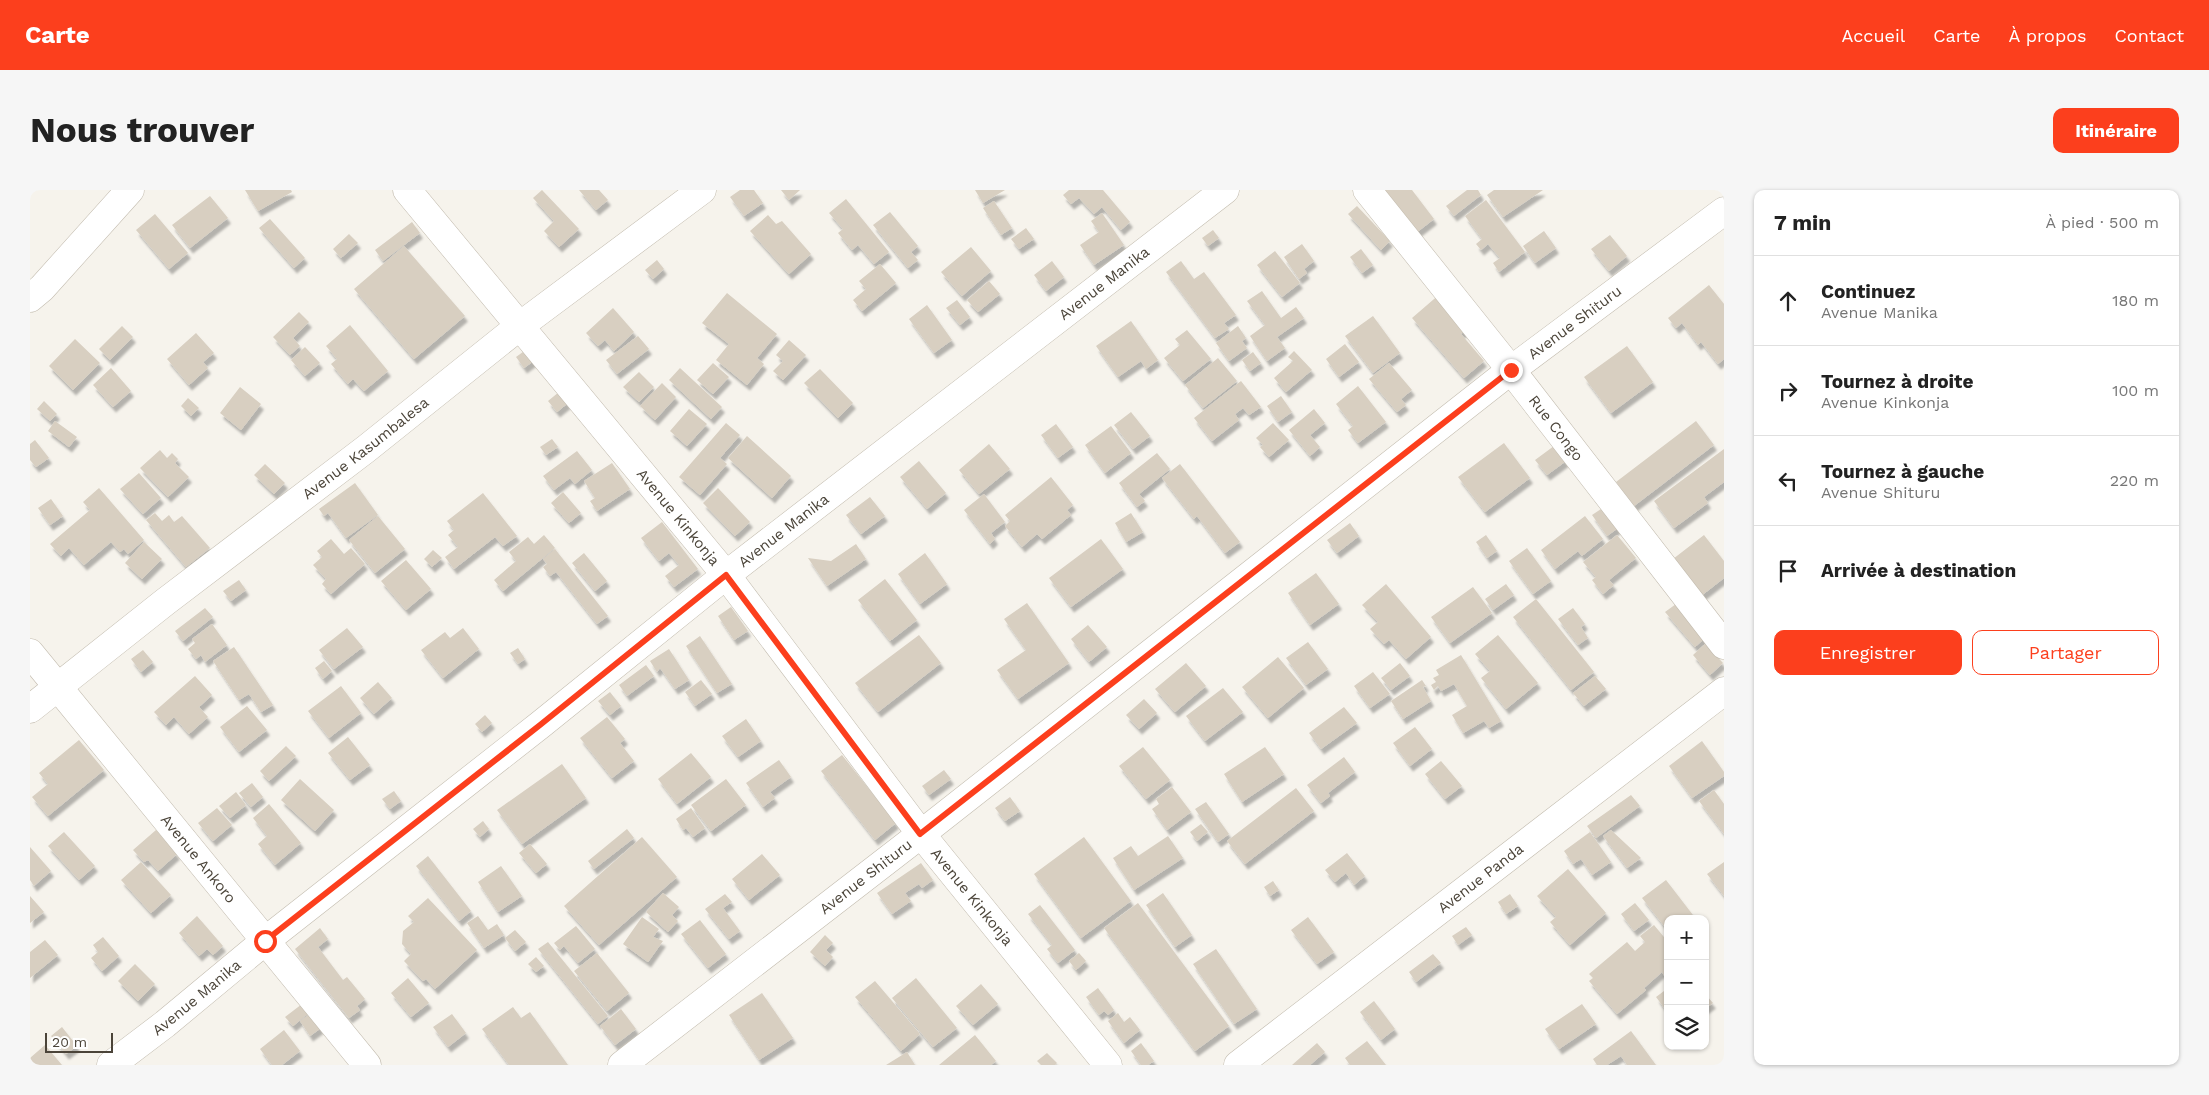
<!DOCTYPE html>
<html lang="fr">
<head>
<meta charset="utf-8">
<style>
	:root { --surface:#fff; --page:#f6f6f6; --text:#222; --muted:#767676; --line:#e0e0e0; --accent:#fc3f1d }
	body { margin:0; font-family:"Work Sans",sans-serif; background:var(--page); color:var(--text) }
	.controls { position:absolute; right:15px; bottom:15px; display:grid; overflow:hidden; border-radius:10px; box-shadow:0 1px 4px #0004 }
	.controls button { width:45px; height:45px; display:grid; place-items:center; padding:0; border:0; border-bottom:1px solid var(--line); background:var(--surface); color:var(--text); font:25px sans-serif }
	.scale { position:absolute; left:15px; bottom:12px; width:68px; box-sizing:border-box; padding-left:5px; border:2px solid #4b4439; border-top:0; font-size:14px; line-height:18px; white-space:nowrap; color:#4b4439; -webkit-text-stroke:4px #fff; paint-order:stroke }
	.stop { position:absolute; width:15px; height:15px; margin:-11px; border:4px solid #fc3f1d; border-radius:50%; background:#fff }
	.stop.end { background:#fc3f1d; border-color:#fff; box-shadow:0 1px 5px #0008 }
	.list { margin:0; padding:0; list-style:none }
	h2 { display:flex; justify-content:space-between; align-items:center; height:65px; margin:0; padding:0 20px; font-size:21px }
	h2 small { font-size:16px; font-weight:400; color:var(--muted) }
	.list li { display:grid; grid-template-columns:32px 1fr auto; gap:15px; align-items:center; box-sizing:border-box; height:90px; padding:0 20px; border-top:1px solid var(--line) }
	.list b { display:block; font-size:19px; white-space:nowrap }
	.list p { margin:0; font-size:16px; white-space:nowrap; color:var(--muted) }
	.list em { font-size:16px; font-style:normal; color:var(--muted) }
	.actions { display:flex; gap:10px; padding:15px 20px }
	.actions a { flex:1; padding:11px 0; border:1px solid var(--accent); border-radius:10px; text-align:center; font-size:18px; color:var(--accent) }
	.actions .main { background:var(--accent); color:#fff }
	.icon { flex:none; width:28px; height:28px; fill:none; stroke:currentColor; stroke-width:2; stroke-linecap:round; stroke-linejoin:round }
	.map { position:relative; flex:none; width:1694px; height:875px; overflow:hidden; border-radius:10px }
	header { display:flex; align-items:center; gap:30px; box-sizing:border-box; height:70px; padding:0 25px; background:var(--accent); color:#fff }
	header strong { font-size:24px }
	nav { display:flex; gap:28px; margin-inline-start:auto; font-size:18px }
	.intro { display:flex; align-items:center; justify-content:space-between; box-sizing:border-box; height:120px; padding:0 30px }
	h1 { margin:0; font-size:35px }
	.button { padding:12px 22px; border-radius:10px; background:var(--accent); color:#fff; font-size:18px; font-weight:700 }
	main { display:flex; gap:30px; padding:0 30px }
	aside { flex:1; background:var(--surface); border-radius:10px; box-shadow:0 1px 4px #0004 }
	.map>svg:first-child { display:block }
	.building { fill:#d8cfc1; filter:url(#shadow) }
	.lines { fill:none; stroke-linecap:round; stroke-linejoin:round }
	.minor-casing { stroke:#c2bbae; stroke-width:29 }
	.minor { stroke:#fff; stroke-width:28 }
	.route { stroke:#fc3f1d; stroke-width:6 }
	.labels { text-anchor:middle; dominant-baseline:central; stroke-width:5; stroke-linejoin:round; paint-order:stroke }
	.street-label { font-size:15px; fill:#4b4439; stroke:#fff }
</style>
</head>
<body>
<header>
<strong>Carte</strong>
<nav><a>Accueil</a><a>Carte</a><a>À propos</a><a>Contact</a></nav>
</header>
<div class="intro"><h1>Nous trouver</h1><a class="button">Itinéraire</a></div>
<main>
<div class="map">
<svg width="1694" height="875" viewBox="0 0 1694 875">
	<defs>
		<filter id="shadow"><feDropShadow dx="3" dy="5.5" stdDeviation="1" flood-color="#0004"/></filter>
	</defs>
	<rect width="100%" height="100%" fill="#f6f3ec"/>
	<path class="building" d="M215,0H261L262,2L228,21Z
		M512,0L549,39L529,57L514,41L524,31L503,8Z
		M549,0H569L578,10L566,20Z
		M710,0H724L733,13L714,26L700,7Z
		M751,0H770L759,10Z
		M945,0H975L953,13Z
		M1039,0H1073L1100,32L1091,40L1072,17L1064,24L1049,8L1041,14L1033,5Z
		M1352,0H1382L1404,29L1386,43Z
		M1437,0H1448L1451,5L1424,26L1416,16Z
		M1464,0H1513L1473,27L1457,5Z
		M180,6L198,28L160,58L142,35Z
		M816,9L859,62L844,74L828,55L822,60L808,43L813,39L799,23Z
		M1456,10L1495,62L1469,82L1463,73L1470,68L1458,54L1451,60L1446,54L1452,49L1435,26Z
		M964,11L982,38L971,45L953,18Z
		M1327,16L1360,51L1351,60L1318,24Z
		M860,22L888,56L881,62L888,70L878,78L843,35Z
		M1072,23L1094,55L1064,75L1050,55L1069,42L1061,31Z
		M125,24L158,63L139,79L106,40Z
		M738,25L746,34L752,31L781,64L759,84L720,41Z
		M240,29L275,68L264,78L229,38Z
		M382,32L390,43L353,71L345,60Z
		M996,38L1004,49L989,59L981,49Z
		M1183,40L1189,48L1178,56L1172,48Z
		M1514,41L1526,58L1505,73L1493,56Z
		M319,44L328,53L311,68L303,59Z
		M1580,45L1597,66L1579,81L1561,59Z
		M1272,54L1284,71L1274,79L1277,83L1269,89L1254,67Z
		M374,56L435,126L384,169L324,99Z
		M941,57L961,81L932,106L911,82Z
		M1331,59L1343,75L1332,83L1320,67Z
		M1245,61L1270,93L1252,107L1227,75Z
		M627,70L634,79L623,89L615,80Z
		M1022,71L1034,87L1016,101L1004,85Z
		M1151,71L1164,89L1174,82L1206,125L1194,133L1199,139L1185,148L1136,82Z
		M850,74L866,93L832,121L823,110L836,99L829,91Z
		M959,91L970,104L948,122L937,110Z
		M1679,95L1694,114V169L1688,174L1671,152L1668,155L1652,133L1646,138L1638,128Z
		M1232,101L1251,128L1266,117L1274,128L1247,147L1255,158L1237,171L1220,146L1235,135L1217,111Z
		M697,103L747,144L727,168L734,174L717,195L686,170L699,154L672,133Z
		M1411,103L1440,136L1431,144L1454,171L1434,188L1382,128Z
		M927,110L940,127L930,135L916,118Z
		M897,115L922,150L904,163L879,129Z
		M583,118L604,142L584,161L575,150L568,156L556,143Z
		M269,122L279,132L263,148L270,156L260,165L243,147Z
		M1343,126L1370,163L1343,183L1315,146Z
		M1101,131L1128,170L1116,179L1111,171L1088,187L1066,156Z
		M320,135L358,181L334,201L323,189L318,194L301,174L307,169L296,156Z
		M92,136L103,147L80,170L69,159Z
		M1208,136L1216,148L1212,151L1217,158L1199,171L1186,153Z
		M1157,140L1181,169L1153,191L1134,168L1150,155L1145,149Z
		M166,143L184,163L173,172L178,178L159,195L137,169Z
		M608,146L619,159L587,184L576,170Z
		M45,149L70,173L43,200L19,176Z
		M759,150L776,165L753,190L743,181L753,171L746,165Z
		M1315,154L1329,172L1309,187L1296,169Z
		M1597,156L1623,192L1581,223L1554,187Z
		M275,157L290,173L275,186L261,170Z
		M497,159L505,170L494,178L486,167Z
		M1264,161L1282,180L1256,202L1244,188L1263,171L1258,167Z
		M1223,162L1231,173L1220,181L1212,170Z
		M1188,168L1207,191L1173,218L1155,195Z
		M683,173L699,187L683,204L667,190Z
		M1359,173L1382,200L1371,209L1376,215L1367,222L1339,189Z
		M81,178L101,201L83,217L63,195Z
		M650,178L692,217L681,229L639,190Z
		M790,179L823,213L808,228L774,193Z
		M609,182L624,197L609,212L593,197Z
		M1211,191L1231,217L1219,225L1213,218L1205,224L1209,230L1182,251L1164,228Z
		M632,193L646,207L625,230L610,216Z
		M1328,196L1356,232L1328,253L1318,240L1323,236L1306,214Z
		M210,197L231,214L211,240L190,223Z
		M529,202L538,213L527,222L518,211Z
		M1251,206L1262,222L1248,232L1237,216Z
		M158,208L169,218L161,226L151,216Z
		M14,211L27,224L20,231L7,219Z
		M659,219L677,234L657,256L640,241Z
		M1284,219L1295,233L1280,245L1290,257L1280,266L1259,240Z
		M1101,222L1120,246L1103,259L1084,235Z
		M25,231L47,247L39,257L18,241Z
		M1666,231L1684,255L1604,316L1586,292Z
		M696,233L710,245L690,268L697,274L670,305L649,287Z
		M1243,233L1259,250L1239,267L1230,257L1233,255L1226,248Z
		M1026,234L1043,257L1028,268L1011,245Z
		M1081,236L1101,263L1075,283L1055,255Z
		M717,246L761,286L742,308L698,268Z
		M522,249L528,257L516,265L510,257Z
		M5,250L19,268L6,277L0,270V254Z
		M1474,253L1500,288L1455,322L1428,287Z
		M959,254L980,279L949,304L929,280Z
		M1524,256L1536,271L1517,285L1505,270Z
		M1694,259V292L1674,307L1678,313L1644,338L1624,311Z
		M130,260L137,268L142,263L148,269L145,273L159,287L138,307L110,278Z
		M547,261L562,280L545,294L540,288L524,300L513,286Z
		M1127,263L1140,279L1109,304L1115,311L1107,317L1089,293Z
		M889,271L916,303L897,319L870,287Z
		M582,273L600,299L567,321L560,311L565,308L554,291Z
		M235,274L255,293L244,304L224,285Z
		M1150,274L1210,352L1195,363L1167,326L1164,329L1132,288Z
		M109,283L131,308L113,324L90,299Z
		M1021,287L1043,315L1037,320L1041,325L1012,349L1007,344L992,357L975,336L980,331L975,325Z
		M325,293L348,325L316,348L298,323L294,326L289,319Z
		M69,298L114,350L98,364L94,359L90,362L81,352L54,375L39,358L31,366L20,354L60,320L53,312Z
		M688,298L720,332L705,346L673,313Z
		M533,302L551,323L539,333L521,313Z
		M453,303L487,346L473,356L465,347L424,379L415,367L428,357L418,345L424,340L417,331Z
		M954,304L975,332L961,343L965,349L960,354L934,320Z
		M840,307L855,326L831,344L816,325Z
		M21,309L33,326L20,335L8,318Z
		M1574,317L1588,338L1577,346L1562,325Z
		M125,323L132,331L139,325L144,332L152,326L180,358L156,377L116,330Z
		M1101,323L1113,342L1096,352L1085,333Z
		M348,326L375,359L345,383L319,350Z
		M1555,326L1573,349L1552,366L1548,361L1525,379L1511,360Z
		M632,332L668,379L644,397L635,386L649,375L639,363L629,371L611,348Z
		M1320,333L1329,346L1307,363L1297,350Z
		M514,345L525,358L473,401L464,390L486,371L479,362L498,347L504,354Z
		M1456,345L1467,361L1457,368L1446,352Z
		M1587,345L1606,368L1579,390L1584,395L1573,404L1562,390L1566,387L1553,372Z
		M1674,345L1694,371V388L1671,406L1643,369Z
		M301,349L314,364L321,358L335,374L301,404L292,394L296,389L283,375L292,367L287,361Z
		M1071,349L1093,379L1041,417L1019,388Z
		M114,352L132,369L112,389L95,373Z
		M826,354L836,369L797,396L778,368L801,371Z
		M1497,358L1521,391L1503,404L1479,371Z
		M525,359L578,426L567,434L526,382L520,386L513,377L517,374L513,369Z
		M403,360L412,368L402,377L394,369Z
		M554,363L577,391L565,401L542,373Z
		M895,363L917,394L890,414L868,384Z
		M376,370L401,399L376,420L351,391Z
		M1286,383L1309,414L1280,435L1258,403Z
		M855,389L887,430L860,451L828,410Z
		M209,390L216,400L201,411L193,401Z
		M1356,394L1401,447L1376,469L1359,450L1354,454L1340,439L1348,432L1332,415Z
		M1476,394L1484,405L1463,420L1455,409Z
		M1443,397L1462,423L1420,453L1401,427Z
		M1506,409L1564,482L1541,500L1483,427Z
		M997,413L1039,473L988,509L967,480L996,460L974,429Z
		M1646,414L1675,448L1665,457L1635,422Z
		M701,417L718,441L704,450L688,426Z
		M175,418L183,427L153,451L145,441Z
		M1543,418L1555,434L1551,437L1558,448L1548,455L1528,429Z
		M182,434L197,455L175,472L171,465L166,469L158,459L165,453L162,449Z
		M1058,435L1077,457L1059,472L1041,449Z
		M317,438L333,457L304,479L289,460Z
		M433,438L449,459L413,488L391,460L415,442L420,448Z
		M889,445L911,473L848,522L825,493Z
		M1468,445L1508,493L1476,519L1451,488L1460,481L1445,464Z
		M670,446L702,494L687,503L656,456Z
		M1278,452L1298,479L1276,495L1256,468Z
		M1675,454L1693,473L1680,485L1663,465Z
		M204,457L243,515L231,522L219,504L209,510L183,471Z
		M488,458L495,469L488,474L480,463Z
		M639,459L659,490L645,499L630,478L627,482L620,471Z
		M113,460L123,472L111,482L101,469Z
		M1431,465L1471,531L1459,538L1454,531L1433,543L1422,525L1437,516L1424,494L1411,501L1408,496L1404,500L1401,495L1406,492L1403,488L1409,485L1406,480Z
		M1248,467L1274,498L1238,528L1212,497Z
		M294,471L302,481L293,489L285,478Z
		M1156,473L1176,496L1145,522L1125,499Z
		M1370,473L1380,486L1361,500L1351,488Z
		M616,475L624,486L597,506L589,495Z
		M1343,482L1360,504L1340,518L1324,496Z
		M165,486L182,505L169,517L178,527L159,544L144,527L136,535L124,522Z
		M1565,486L1576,499L1554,516L1543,503Z
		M671,490L682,504L665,516L655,502Z
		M1392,490L1396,496L1393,497L1401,511L1373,529L1361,511Z
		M348,492L362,508L344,524L330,508Z
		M311,496L331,523L299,548L278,521Z
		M1193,498L1213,522L1175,551L1156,526Z
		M580,502L591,516L580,525L568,511Z
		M1114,509L1127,523L1109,539L1096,525Z
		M217,516L237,540L209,562L190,537Z
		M1314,517L1327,533L1291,559L1279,543Z
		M455,525L462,533L452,542L445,534Z
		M577,527L595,549L590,553L604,571L582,588L550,548Z
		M716,529L731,551L708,567L692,546Z
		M1385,537L1402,559L1380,576L1363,553Z
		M318,547L340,575L320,590L298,563Z
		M49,550L74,580L18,626L2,607L18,594L9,583Z
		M1672,551L1694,582V586L1662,608L1639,576Z
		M256,556L266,566L239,591L230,581Z
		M1113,557L1140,590L1116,609L1089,576Z
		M1235,557L1254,584L1212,612L1194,584Z
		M661,563L681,587L647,614L628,589Z
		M812,565L866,633L845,650L791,581Z
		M1314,567L1325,582L1298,603L1300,606L1291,613L1277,595Z
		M749,570L761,587L740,602L745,608L733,617L716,593Z
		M1411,571L1432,596L1415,609L1395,584Z
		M532,574L556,608L492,654L467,620Z
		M914,580L921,589L899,605L892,596Z
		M270,589L304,620L285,641L251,610Z
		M696,589L716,615L681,641L661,615Z
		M222,593L233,607L221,617L209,603Z
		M1142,597L1161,622L1137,640L1122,619L1129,614L1126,609Z
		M1266,598L1284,621L1215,674L1197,651Z
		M1684,600L1694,614V644L1669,611Z
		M364,601L371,611L360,619L352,609Z
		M206,602L216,615L200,628L189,616Z
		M1601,605L1610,616L1566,648L1557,636Z
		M980,607L990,621L975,631L965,618Z
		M1176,612L1199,644L1188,652L1165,619Z
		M239,614L271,653L245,675L228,654L237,646L223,628Z
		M187,618L202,635L183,651L168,633Z
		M661,618L675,638L663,647L656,638L653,640L646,629Z
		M453,631L459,639L450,647L443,639Z
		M1171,634L1178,642L1167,651L1160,642Z
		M597,639L604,648L564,679L558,671Z
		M126,640L147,664L128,681L118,670L114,672L103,660Z
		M1581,640L1611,668L1597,678L1573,646Z
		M34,642L65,676L49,690L18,656Z
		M1560,642L1581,672L1562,685L1551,669L1543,674L1534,661Z
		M1138,646L1153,668L1104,700L1083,668L1101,656L1108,666Z
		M612,647L647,687L569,755L534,716Z
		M1054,647L1101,711L1051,748L1004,684Z
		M500,654L517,674L506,683L489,663Z
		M0,657L21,681L4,696L0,690Z
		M1317,663L1335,686L1324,695L1316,683L1305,692L1295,680Z
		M732,664L750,685L719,710L702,689Z
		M398,666L441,721L429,731L386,676Z
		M111,672L141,705L121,723L91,690Z
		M1694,672V706L1677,684Z
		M891,673L903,690L892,698L889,694L875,703L881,711L862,724L847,703Z
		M471,676L492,706L468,722L448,692Z
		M1538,679L1576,723L1540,755L1520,732L1526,727L1507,706Z
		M1636,690L1666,729H1638V741L1612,708Z
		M1243,691L1249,700L1240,706L1234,697Z
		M633,703L649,717L642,725L648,731L638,742L616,722Z
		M1133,703L1162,745L1145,757L1116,715Z
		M695,704L702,712L693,718L710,741L699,749L675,719Z
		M1480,704L1488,716L1476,724L1468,712Z
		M0,706L14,722L0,733Z
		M398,708L447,760L405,799L396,789L393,791L374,771L381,764L372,754L373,741L384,732L378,726Z
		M1108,713L1199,836L1165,861L1074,738Z
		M1605,713L1619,730L1604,741L1591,724Z
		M1010,715L1045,760L1028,773L1017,759L1022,755L998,724Z
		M167,726L193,756L183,765L177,759L169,766L149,743Z
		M448,726L458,740L467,734L474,745L454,758L437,733Z
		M612,727L629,739L623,747L633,751L618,772L593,754Z
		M1278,727L1304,762L1287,774L1261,740Z
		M670,730L696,764L678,778L651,744Z
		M1624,735L1638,752V784L1635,787L1632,782L1614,798L1616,800L1587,824L1559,791L1563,788L1559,784L1597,752L1605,761L1615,752L1610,746Z
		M546,736L565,759L548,773L534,756L530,760L524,753Z
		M1436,737L1442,745L1428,755L1422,746Z
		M290,738L298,749L288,757L313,790L317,787L335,809L327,816L330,820L319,828L265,759Z
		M485,740L496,752L485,761L475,748Z
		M795,745L803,753L796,760L803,767L795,776L780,762Z
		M73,747L89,766L72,781L61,768L68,762L63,755Z
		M15,750L28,765L0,788V762Z
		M518,752L578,826L568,834L508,759Z
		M1186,759L1227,819L1204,834L1163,774Z
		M567,763L599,803L577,821L544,781Z
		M1049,763L1056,771L1046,780L1039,771Z
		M1403,764L1411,773L1386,792L1379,782Z
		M506,767L514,776L506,782L498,774Z
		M105,774L125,794L108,811L88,791Z
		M378,788L399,813L381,827L361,803Z
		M886,788L927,838L903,857L862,808Z
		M845,791L890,844L871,861L825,807Z
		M951,794L968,814L943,835L926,816Z
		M1068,798L1084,820L1078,825L1074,821L1069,825L1056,807Z
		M1638,798V823L1626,807Z
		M732,803L763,848L729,870L699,825Z
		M1675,804L1683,813L1675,819Z
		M1344,811L1365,839L1351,850L1330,822Z
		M272,814L279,823L263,836L255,827Z
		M1552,814L1566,834L1529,859L1515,839Z
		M483,817L491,828L500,822L538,875H479L452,839Z
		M591,819L606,839L585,855L570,836Z
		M1088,823L1094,832L1100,827L1110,840L1094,853L1078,831Z
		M280,824L291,838L280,846L270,831Z
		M422,824L436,843L418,857L403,837Z
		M32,837L47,856L36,864L21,846Z
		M254,840L270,861L252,875H242L230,859Z
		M1601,841L1626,875H1597L1591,866L1577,875H1567L1563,869Z
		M945,845L966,871L961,875H909Z
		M1337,851L1356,875H1320L1315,868Z
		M1111,853L1124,871L1118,875H1111L1101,861Z
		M1287,853L1295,862L1280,875H1262Z
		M15,855L32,875H0V868Z
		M877,862L885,875H856Z
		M1017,863L1027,873L1025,875H1011L1007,871Z"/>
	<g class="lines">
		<g class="minor-casing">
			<g id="minor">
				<path id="s1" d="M377,0L696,385L891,644L1078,875"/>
				<path id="s2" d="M1337,0L1481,180L1694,455"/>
				<path d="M0,108L12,98L100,0"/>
				<path id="s3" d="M0,463L337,875"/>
				<path id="s4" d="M0,519L135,412L336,259L491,135L672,0"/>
				<path id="s5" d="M81,875L135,834L235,751L510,535L696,385L1195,0"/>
				<path id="s6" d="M592,875L891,644L1481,180L1694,21"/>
				<path id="s7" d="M1208,875L1694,501"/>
			</g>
		</g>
		<use href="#minor" class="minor"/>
	</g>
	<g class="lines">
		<path class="route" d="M235,751L510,535L696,385L890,644L1481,180"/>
	</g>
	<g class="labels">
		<g class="street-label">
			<text stroke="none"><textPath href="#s5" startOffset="1264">Avenue Manika</textPath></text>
			<text stroke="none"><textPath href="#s6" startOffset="1208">Avenue Shituru</textPath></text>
			<text stroke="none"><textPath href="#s2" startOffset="304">Rue Congo</textPath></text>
			<text stroke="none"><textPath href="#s4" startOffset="425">Avenue Kasumbalesa</textPath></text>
			<text stroke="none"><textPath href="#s1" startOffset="425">Avenue Kinkonja</textPath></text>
			<text stroke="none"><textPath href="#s5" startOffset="859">Avenue Manika</textPath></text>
			<text stroke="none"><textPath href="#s3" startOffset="266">Avenue Ankoro</textPath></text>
			<text stroke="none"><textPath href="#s6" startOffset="308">Avenue Shituru</textPath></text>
			<text stroke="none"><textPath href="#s7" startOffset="306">Avenue Panda</textPath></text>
			<text stroke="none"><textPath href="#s1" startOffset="905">Avenue Kinkonja</textPath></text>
			<text stroke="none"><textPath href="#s5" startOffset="109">Avenue Manika</textPath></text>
		</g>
	</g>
</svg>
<div class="controls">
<button>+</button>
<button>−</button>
<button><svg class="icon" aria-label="layers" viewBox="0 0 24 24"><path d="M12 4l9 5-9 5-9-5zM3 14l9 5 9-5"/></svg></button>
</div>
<div class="scale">20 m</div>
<div class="stop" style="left:235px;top:751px"></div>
<div class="stop end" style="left:1481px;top:180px"></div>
</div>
<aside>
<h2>7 min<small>À pied · 500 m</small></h2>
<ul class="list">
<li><svg class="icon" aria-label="ahead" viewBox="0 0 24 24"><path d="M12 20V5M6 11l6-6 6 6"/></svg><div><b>Continuez</b><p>Avenue Manika</p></div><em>180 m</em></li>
<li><svg class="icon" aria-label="right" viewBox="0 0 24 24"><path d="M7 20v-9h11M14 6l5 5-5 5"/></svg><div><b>Tournez à droite</b><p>Avenue Kinkonja</p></div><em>100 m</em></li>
<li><svg class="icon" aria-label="left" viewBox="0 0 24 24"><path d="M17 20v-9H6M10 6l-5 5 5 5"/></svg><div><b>Tournez à gauche</b><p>Avenue Shituru</p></div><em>220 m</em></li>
<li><svg class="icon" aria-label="arrive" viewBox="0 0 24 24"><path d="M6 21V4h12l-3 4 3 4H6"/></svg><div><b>Arrivée à destination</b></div></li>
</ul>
<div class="actions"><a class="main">Enregistrer</a><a>Partager</a></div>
</aside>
</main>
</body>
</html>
